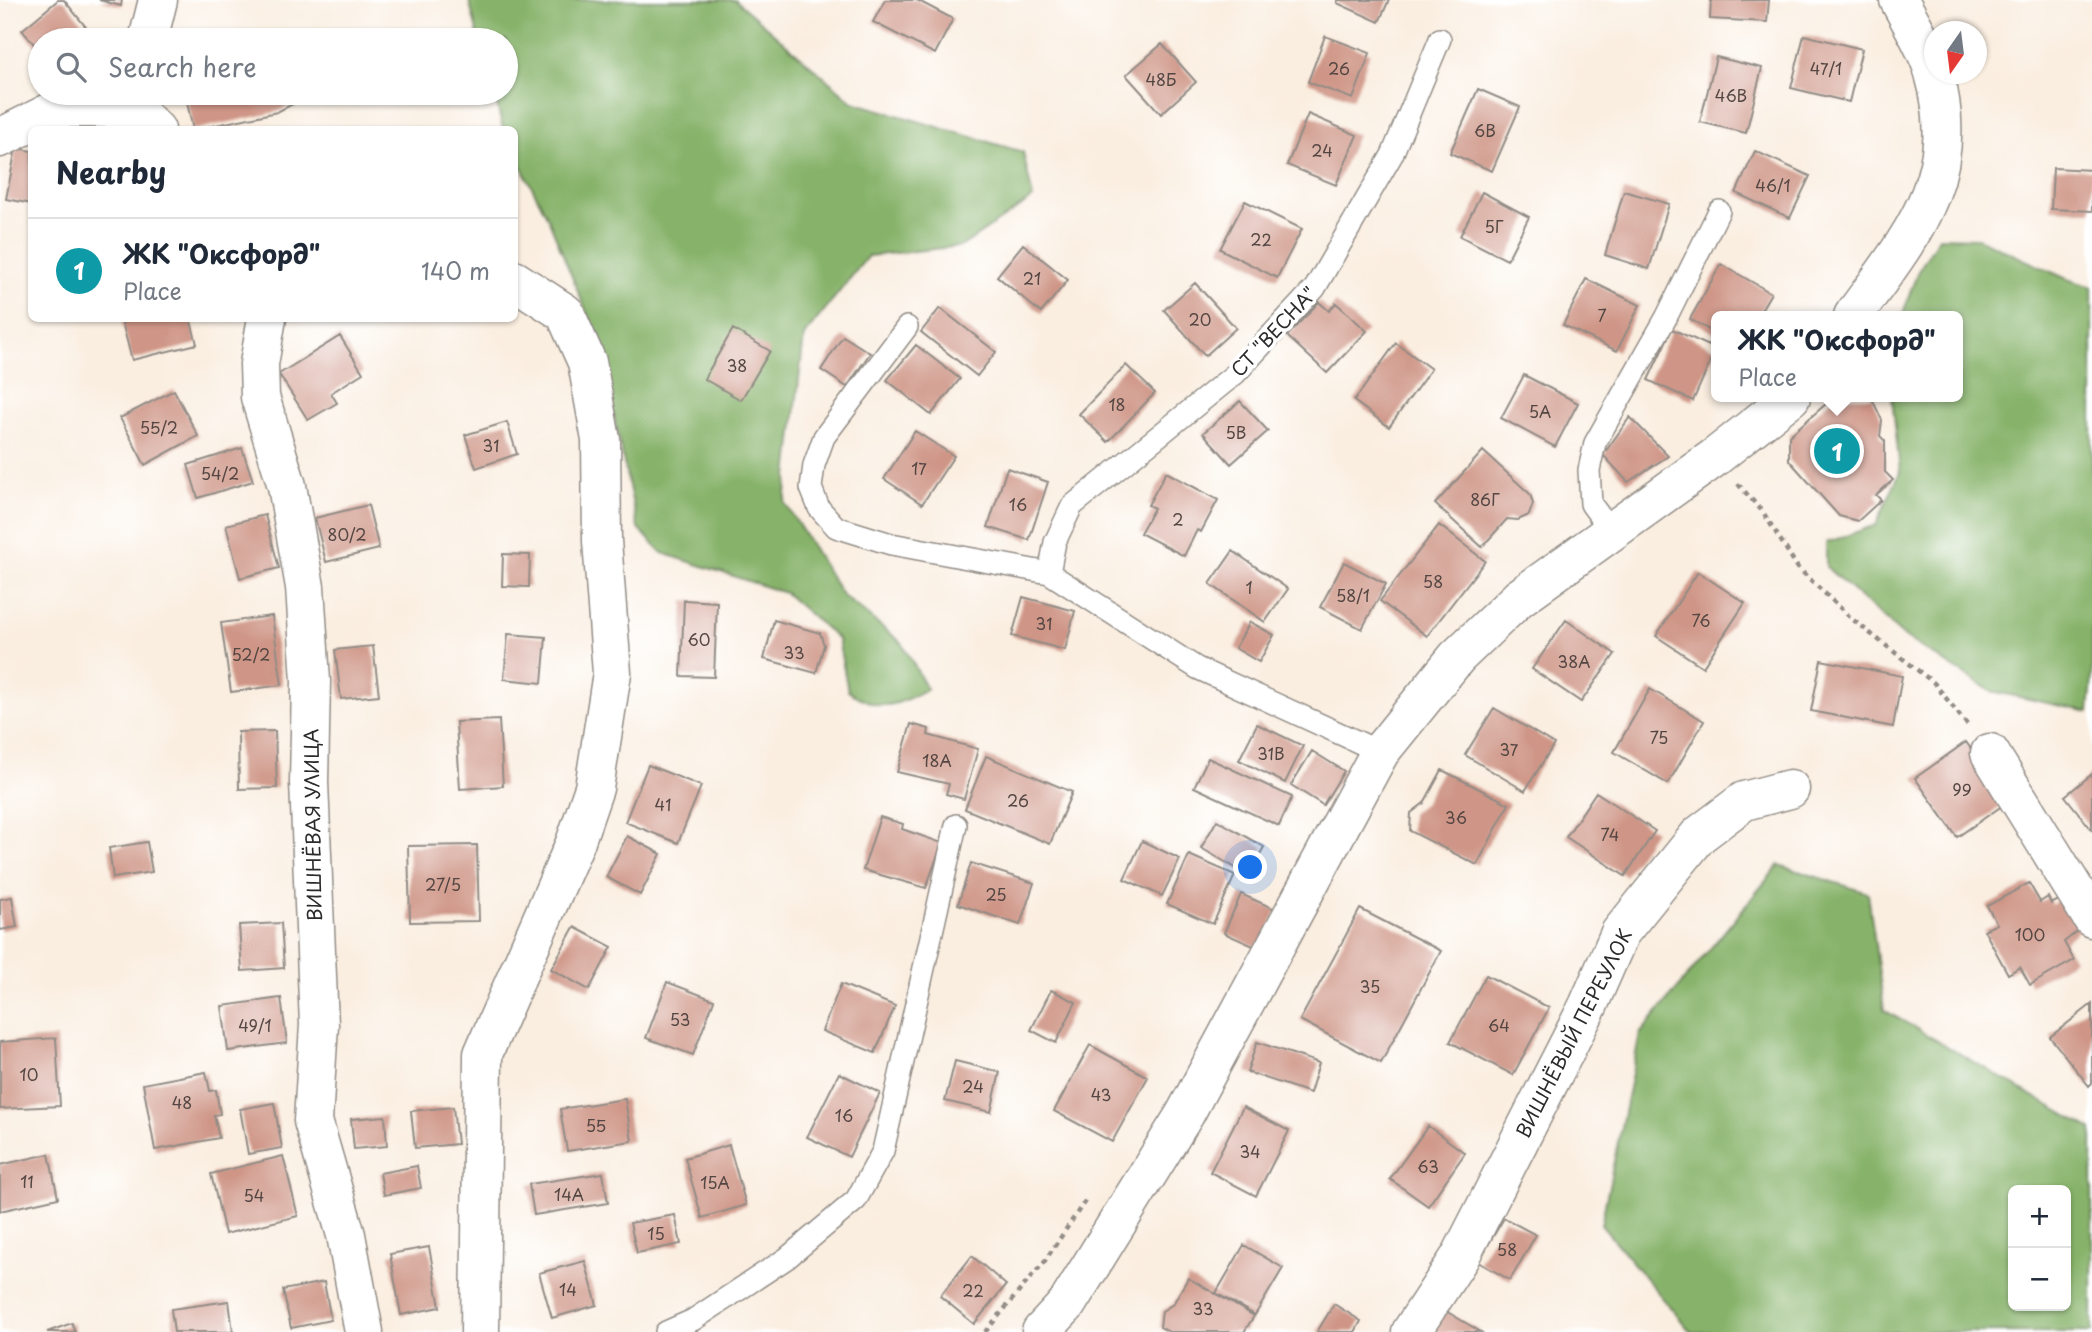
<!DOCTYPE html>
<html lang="en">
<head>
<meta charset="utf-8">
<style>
	:root { --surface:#fff; --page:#f2f2f3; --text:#1f2937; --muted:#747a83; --line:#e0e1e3; --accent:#7c3aed }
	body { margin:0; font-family:"Playpen Sans",sans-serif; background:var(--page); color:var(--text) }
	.controls { position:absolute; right:21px; bottom:21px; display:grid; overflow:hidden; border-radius:10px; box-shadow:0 2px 5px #0004 }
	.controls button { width:63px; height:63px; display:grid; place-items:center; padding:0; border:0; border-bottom:2px solid var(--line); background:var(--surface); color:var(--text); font:35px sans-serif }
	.compass { position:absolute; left:1924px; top:21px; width:63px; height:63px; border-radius:50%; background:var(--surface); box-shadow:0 2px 5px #0004; rotate:194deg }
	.you { position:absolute; left:1251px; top:868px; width:24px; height:24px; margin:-18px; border:5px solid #fff; border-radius:50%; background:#1a73e8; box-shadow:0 0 0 10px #1a73e833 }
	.badge { display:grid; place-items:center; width:46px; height:46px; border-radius:50%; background:var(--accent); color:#fff; font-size:23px; font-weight:700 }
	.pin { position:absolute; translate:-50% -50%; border:4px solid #fff; box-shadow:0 2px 7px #0006 }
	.popup { position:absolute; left:1711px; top:311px; width:252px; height:91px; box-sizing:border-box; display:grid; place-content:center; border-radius:10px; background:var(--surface); filter:drop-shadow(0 2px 5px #0005); font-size:23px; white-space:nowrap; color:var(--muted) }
	.popup b { font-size:26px; color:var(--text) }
	.popup::after { content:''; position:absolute; left:50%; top:100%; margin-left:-14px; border:14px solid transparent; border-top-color:var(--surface) }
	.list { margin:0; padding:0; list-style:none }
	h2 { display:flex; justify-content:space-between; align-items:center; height:91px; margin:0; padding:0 28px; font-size:30px }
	h2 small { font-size:23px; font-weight:400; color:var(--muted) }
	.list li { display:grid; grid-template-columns:46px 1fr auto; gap:21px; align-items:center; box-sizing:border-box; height:105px; padding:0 28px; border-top:2px solid var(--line) }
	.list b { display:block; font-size:26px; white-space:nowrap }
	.list p { margin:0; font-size:23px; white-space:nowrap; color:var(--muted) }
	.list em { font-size:23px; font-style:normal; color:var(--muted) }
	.icon { flex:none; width:38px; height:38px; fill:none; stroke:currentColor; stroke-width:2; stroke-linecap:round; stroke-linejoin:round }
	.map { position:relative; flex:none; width:2092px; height:1332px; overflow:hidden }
	.search { position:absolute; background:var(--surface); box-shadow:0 2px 5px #0004; left:28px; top:28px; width:490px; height:77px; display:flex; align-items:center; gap:18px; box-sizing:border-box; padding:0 24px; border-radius:38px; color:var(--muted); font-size:26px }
	.panel { position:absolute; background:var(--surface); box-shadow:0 2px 5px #0004; left:28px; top:126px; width:490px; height:196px; border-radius:10px }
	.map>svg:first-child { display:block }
	.forest { fill:#86b269; stroke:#586e4a; stroke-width:2; fill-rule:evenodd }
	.building { fill:#cf9687 }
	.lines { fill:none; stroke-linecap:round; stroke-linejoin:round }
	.service-casing { stroke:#928c86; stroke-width:24 }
	.minor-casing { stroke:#928c86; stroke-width:41 }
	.tertiary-casing { stroke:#928c86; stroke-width:41 }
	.path { stroke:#928c86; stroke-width:4.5; stroke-dasharray:5 5; stroke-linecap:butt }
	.service { stroke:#fff; stroke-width:21 }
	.minor { stroke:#fff; stroke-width:38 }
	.tertiary { stroke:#fff; stroke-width:38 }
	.labels { text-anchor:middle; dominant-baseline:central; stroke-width:7; stroke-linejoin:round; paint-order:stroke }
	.number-label { font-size:16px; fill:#544642 }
	.street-label { font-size:19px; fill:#2b2b2b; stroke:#fff }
</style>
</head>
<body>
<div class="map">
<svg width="2092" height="1332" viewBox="0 0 2092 1332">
	<rect width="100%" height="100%" fill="#fff"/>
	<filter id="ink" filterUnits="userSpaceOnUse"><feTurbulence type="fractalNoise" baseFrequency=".0143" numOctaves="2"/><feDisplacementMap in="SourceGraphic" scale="14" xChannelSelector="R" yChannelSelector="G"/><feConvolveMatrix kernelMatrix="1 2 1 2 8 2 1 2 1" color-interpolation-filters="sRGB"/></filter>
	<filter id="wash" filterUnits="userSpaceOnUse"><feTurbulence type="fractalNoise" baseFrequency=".00686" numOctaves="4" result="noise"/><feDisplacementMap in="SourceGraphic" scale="28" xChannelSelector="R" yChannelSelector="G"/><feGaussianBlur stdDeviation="1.57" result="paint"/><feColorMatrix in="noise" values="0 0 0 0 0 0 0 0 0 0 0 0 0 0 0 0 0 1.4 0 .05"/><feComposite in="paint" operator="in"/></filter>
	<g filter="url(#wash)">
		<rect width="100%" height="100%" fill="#faeee0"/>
		<path class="forest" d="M469,0H735L853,102L1023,152L1033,198L962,246L868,256L804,336L785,503L842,595L902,643L927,689C893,707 881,713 848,691L838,639L785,593L662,553L638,528L596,335L548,218L515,154L514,130L503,129L494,93H506V40H479Z
			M1939,237L1978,238L2067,279L2092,287V675L2089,712L1991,691L1906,638L1826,567V543L1876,525L1900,472L1892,397H1958V316H1902L1917,273Z
			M1779,865L1868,893L1884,1010L2092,1130V1332H1691L1601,1225L1640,1034ZM2013,1190H2066V1306H2013Z"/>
		<g id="blocks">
			<path class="building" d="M58,0H64L86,27L70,40H40V51L22,30Z
				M99,0H122L121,6Z
				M885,0H917L953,19L935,54L873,22Z
				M1338,0H1389L1379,22L1337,3Z
				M1711,0H1769L1767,22L1710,19Z
				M1804,35L1862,49L1849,102L1791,88Z
				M1325,36L1370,53L1353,99L1308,82Z
				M1162,44L1196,82L1161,114L1126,75Z
				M1716,57L1762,68L1746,133L1700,122Z
				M1478,89L1520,107L1492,171L1450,153Z
				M185,93H302L303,99L277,112L193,130Z
				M1308,114L1357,135L1336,185L1287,165Z
				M16,148L32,151V204L6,199Z
				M1755,151L1810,176L1790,218L1736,193Z
				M2053,168L2092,170V211L2051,209Z
				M1624,191L1669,204L1649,269L1605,255Z
				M1482,192L1529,217L1507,260L1460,236Z
				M1245,201L1302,229L1277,278L1220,249Z
				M1023,244L1068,280L1041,313L997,276Z
				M1721,264L1771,293L1761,310L1764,316H1716V334L1690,319Z
				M1586,279L1640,305L1617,351L1563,325Z
				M1195,283L1236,328L1205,356L1164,310Z
				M1319,302L1329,311L1336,303L1367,331L1327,373L1287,336Z
				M940,308L996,352L977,376L921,332Z
				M134,318H190L197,344L132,360L122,322Z
				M733,329L770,351L741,400L704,379Z
				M1672,329L1716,349L1693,401L1648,380Z
				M340,336L363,373L331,393L337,403L308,420L279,374Z
				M843,336L870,353L847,387L821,370Z
				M1396,343L1431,369L1389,427L1354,401Z
				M916,345L960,379L931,415L887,380Z
				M1126,365L1155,393L1108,442L1079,414Z
				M1524,375L1578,403L1555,447L1501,418Z
				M174,390L198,436L145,465L120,418Z
				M1834,397H1876L1872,399L1882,420L1880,436L1885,441V472L1893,480L1876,495L1881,500L1858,521L1839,516L1789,460V436Z
				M1240,401L1268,431L1231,464L1203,433Z
				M1630,417L1668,456L1628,482L1603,455Z
				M507,422L517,454L476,468L465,435Z
				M915,431L954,456L922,504L884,479Z
				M242,448L253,481L198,498L188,465Z
				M1483,451L1530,494L1533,504L1529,515L1518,520L1507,519L1482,547L1435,504Z
				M1007,468L1048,482L1029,540L988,527Z
				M1166,472L1218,500L1201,532L1197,530L1184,556L1140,533L1154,508L1148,505Z
				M368,505L379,549L326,562L315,518Z
				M265,515L279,568L240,578L226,525Z
				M1439,525L1485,561L1427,636L1380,601Z
				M1233,551L1288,589L1265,622L1210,584Z
				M503,554L530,555L529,587L502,586Z
				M1344,562L1386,584L1362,629L1320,607Z
				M1698,572L1745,603L1703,667L1656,636Z
				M1023,597L1075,611L1065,650L1012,636Z
				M684,600L717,602L714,677L681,676Z
				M272,616L282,685L231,692L221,623Z
				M774,620L820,633L824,645L816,673L764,659Z
				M1566,620L1615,654L1581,702L1532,669Z
				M1250,622L1274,635L1259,662L1235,648Z
				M508,634L546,637L542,683L504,679Z
				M373,646L379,695L341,699L335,650Z
				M1821,660L1902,676L1893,727L1811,711Z
				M1650,689L1704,721L1668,784L1614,752Z
				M1494,708L1554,744L1525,791L1465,755Z
				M499,720L503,786L460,789L456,722Z
				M911,724L929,729L928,735L978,749L964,799L946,794L949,784L897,772Z
				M1257,724L1303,746L1285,783L1239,760Z
				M275,731L277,788L239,789L238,732Z
				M1966,742L2009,801L1957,837L1915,778Z
				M1312,751L1344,771L1323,805L1291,785Z
				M986,756L1072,792L1050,844L965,809Z
				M1208,758L1292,797L1279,826L1194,787Z
				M648,765L701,786L678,843L625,822Z
				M1442,770L1509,804L1477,865L1410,831L1411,813L1424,803Z
				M2092,774V830L2065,796Z
				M1596,792L1655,831L1625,876L1566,837Z
				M880,817L903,824L902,829L942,843L926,888L863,870Z
				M1217,820L1264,847L1248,875L1201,848Z
				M627,836L661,854L640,895L606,877Z
				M1142,841L1180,859L1162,896L1124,879Z
				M147,842L152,872L113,878L109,848Z
				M477,845L479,921L410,922L408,846Z
				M1189,855L1235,875L1213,924L1167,904Z
				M971,863L1034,883L1020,925L958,904Z
				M2029,883L2040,902L2048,897L2051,904L2061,899L2079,930L2064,942L2074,960L2030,985L2020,967L2008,974L1984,930L1997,924L1987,906Z
				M1241,894L1277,910L1260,949L1224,933Z
				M12,897L17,927L0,930V899Z
				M1360,909L1441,951L1381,1063L1300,1020Z
				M281,923L284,968L242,971L239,925Z
				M574,927L612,947L589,990L551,969Z
				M1486,975L1549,1008L1513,1075L1450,1042Z
				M667,982L714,1000L693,1055L646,1038Z
				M841,984L895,1006L875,1053L822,1031Z
				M1051,990L1076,1002L1056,1043L1031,1030Z
				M281,998L287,1043L228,1051L222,1006Z
				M2092,1004V1083L2089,1086L2050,1037Z
				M56,1038L60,1106L0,1109V1042Z
				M1257,1042L1319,1063L1310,1093L1247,1072Z
				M1090,1045L1148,1077L1112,1142L1054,1111Z
				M955,1061L1000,1072L991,1112L945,1101Z
				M206,1072L210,1091L216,1090L220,1114L214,1115L219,1138L155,1150L143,1084Z
				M839,1073L880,1093L849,1157L807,1137Z
				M625,1099L632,1141L567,1151L560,1109Z
				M274,1103L282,1148L248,1154L240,1109Z
				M453,1107L457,1144L415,1148L411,1111Z
				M1243,1107L1289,1131L1256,1196L1210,1172Z
				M385,1116L387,1146L354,1149L351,1119Z
				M1428,1126L1465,1153L1428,1206L1390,1179Z
				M729,1145L746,1205L702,1218L685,1158Z
				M49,1154L58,1198L0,1211V1165Z
				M283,1156L298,1216L225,1234L211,1174Z
				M417,1166L421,1188L384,1195L380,1173Z
				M603,1173L608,1203L534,1215L529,1184Z
				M675,1215L681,1244L637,1253L630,1223Z
				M1504,1218L1536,1235L1510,1280L1478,1262Z
				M1244,1245L1283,1268L1255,1315L1216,1293Z
				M429,1247L440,1307L401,1315L390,1254Z
				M972,1256L1006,1285L974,1324L940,1296Z
				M585,1261L597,1305L552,1318L539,1273Z
				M1188,1278L1254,1316L1244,1332H1169L1160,1327L1162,1311L1173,1304Z
				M324,1282L331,1320L291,1328L283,1290Z
				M229,1301L233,1332H174L171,1309Z
				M1334,1304L1361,1321L1355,1332H1317Z
				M1444,1310L1481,1332H1431Z
				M72,1323L75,1332H47Z"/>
		</g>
	</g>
	<g filter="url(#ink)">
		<use href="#blocks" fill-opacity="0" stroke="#928c86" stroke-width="2"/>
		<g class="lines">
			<g class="service-casing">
				<path id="service" d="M907,327L824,437L814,465L811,488L819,508L836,527L891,544L1049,573L1197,668L1380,752
					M1611,531L1591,504L1589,470L1595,443L1666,318L1719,211
					M1049,573L1055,542L1072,506L1235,374L1315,288L1392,155L1440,39
					M666,1332L693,1320L787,1258L856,1200L883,1151L956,825"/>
			</g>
			<g class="minor-casing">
				<path id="minor" d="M148,40L158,0
					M133,108L156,130
					M0,138L59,108H133
					M267,318L259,364L260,397L287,486L305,587L311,681L309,782L319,1025L313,1121L346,1235L364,1332
					M1990,753L2092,918
					M480,1332L483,1054L575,843L594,788L612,673L602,541L601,440L587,362L565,313L514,280
					M1411,1332L1460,1257L1588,1006L1620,933L1699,835L1744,801L1790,789"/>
			</g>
			<g class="tertiary-casing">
				<path id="tertiary" d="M1853,316C1910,237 1964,178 1934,73C1927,48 1911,23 1899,0
					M1041,1332L1067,1304L1185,1114L1380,752L1457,657L1519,598L1714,458L1791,397"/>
			</g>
			<path class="path" d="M1738,484L1763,512L1798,568L1852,619L1934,683L1969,727
				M985,1332L1044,1262L1085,1201"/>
			<use href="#service" class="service"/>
			<use href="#minor" class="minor"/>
			<use href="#tertiary" class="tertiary"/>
		</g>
	</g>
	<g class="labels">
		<g class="number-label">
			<text x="1339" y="68">26</text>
			<text x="1826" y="68">47/1</text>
			<text x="1161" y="79">48Б</text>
			<text x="1731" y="95">46В</text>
			<text x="1485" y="130">6В</text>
			<text x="1322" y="150">24</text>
			<text x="1773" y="185">46/1</text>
			<text x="1494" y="226">5Г</text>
			<text x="1261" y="239">22</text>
			<text x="1032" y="278">21</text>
			<text x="1602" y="315">7</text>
			<text x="1200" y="319">20</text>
			<text x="737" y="365">38</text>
			<text x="1117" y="404">18</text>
			<text x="1540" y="411">5А</text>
			<text x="159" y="427">55/2</text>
			<text x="1236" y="432">5В</text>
			<text x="491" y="445">31</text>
			<text x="919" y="468">17</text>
			<text x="220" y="473">54/2</text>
			<text x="1485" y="499">86Г</text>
			<text x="1018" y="504">16</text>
			<text x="1178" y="519">2</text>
			<text x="347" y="534">80/2</text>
			<text x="1433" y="581">58</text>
			<text x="1249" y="587">1</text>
			<text x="1353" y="595">58/1</text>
			<text x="1701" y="620">76</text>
			<text x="1044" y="623">31</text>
			<text x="699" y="639">60</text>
			<text x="794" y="652">33</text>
			<text x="251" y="654">52/2</text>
			<text x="1574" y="661">38А</text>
			<text x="1659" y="737">75</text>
			<text x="1509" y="749">37</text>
			<text x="1271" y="753">31В</text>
			<text x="937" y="760">18А</text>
			<text x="1962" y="789">99</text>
			<text x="1018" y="800">26</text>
			<text x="663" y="804">41</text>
			<text x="1456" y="817">36</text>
			<text x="1610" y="834">74</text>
			<text x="443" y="884">27/5</text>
			<text x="996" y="894">25</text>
			<text x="2030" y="934">100</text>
			<text x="1370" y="986">35</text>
			<text x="680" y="1019">53</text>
			<text x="255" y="1025">49/1</text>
			<text x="1499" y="1025">64</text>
			<text x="29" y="1074">10</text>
			<text x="973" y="1086">24</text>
			<text x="1101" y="1094">43</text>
			<text x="182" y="1102">48</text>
			<text x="844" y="1115">16</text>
			<text x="596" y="1125">55</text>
			<text x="1250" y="1151">34</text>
			<text x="1428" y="1166">63</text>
			<text x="27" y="1181">11</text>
			<text x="715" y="1182">15А</text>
			<text x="569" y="1194">14А</text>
			<text x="254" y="1195">54</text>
			<text x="656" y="1233">15</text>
			<text x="1507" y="1249">58</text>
			<text x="568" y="1289">14</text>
			<text x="973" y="1290">22</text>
			<text x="1203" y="1308">33</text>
		</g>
		<g class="street-label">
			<text transform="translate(1273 331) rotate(-47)">СТ "ВЕСНА"</text>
			<text transform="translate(312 825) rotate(-91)">ВИШНЁВАЯ УЛИЦА</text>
			<text transform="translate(1573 1033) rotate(-63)">ВИШНЁВЫЙ ПЕРЕУЛОК</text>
		</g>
	</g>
</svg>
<div class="controls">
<button>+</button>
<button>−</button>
</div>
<svg class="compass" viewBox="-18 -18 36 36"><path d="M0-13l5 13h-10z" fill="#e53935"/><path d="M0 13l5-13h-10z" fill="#747a83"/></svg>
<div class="you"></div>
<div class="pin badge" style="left:1837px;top:451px;background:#0f9aa8">1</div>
<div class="popup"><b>ЖК &quot;Оксфорд&quot;</b>Place</div>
<div class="search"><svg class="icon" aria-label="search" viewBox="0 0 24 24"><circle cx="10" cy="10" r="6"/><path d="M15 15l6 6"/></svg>Search here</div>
<section class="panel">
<h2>Nearby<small></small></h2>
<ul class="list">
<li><span class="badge" style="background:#0f9aa8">1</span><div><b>ЖК &quot;Оксфорд&quot;</b><p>Place</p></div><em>140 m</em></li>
</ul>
</section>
</div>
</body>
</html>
